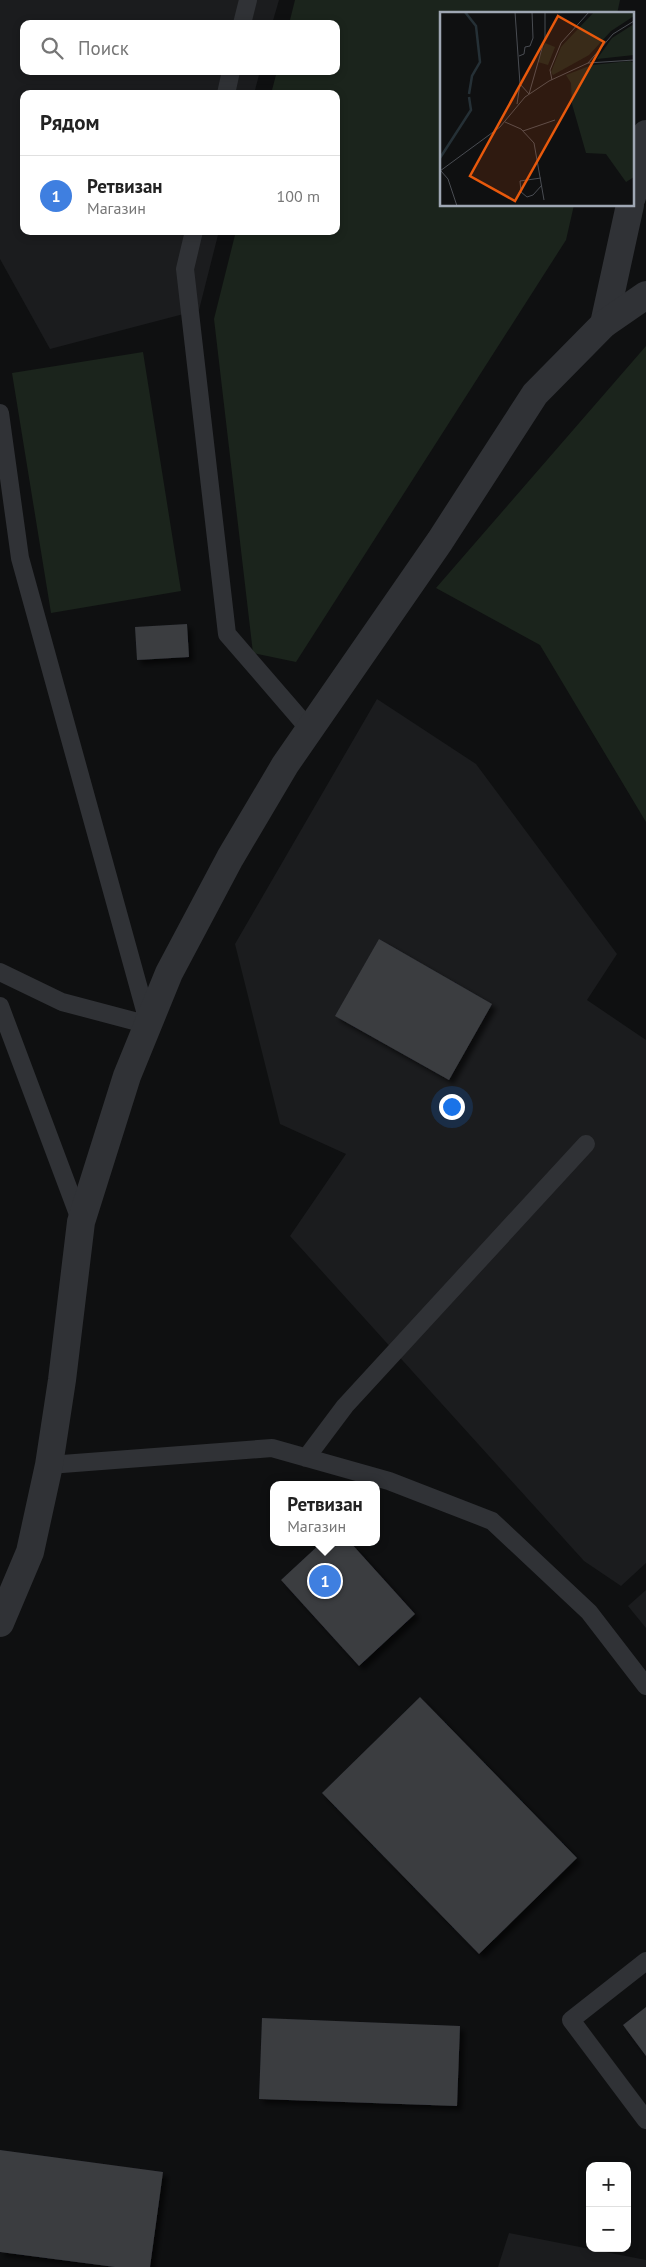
<!DOCTYPE html>
<html lang="ru">
<head>
<meta charset="utf-8">
<style>
	:root { --surface:#fff; --page:#f6f6f6; --text:#222; --muted:#767676; --line:#e0e0e0; --accent:#855b1e }
	body { margin:0; font-family:"PT Sans",sans-serif; background:var(--page); color:var(--text) }
	.controls { position:absolute; right:15px; bottom:15px; display:grid; overflow:hidden; border-radius:10px; box-shadow:0 2px 8px #0003 }
	.controls button { width:45px; height:45px; display:grid; place-items:center; padding:0; border:0; border-bottom:1px solid var(--line); background:var(--surface); color:var(--text); font:25px sans-serif }
	.you { position:absolute; left:451px; top:1106px; width:18px; height:18px; margin:-12px; border:4px solid #fff; border-radius:50%; background:#1a73e8; box-shadow:0 0 0 8px #1a73e833 }
	.badge { display:grid; place-items:center; width:32px; height:32px; border-radius:50%; background:var(--accent); color:#fff; font-size:16px; font-weight:700 }
	.pin { position:absolute; translate:-50% -50%; border:2px solid #fff; box-shadow:0 1px 5px #0006 }
	.popup { position:absolute; left:270px; top:1481px; width:110px; height:65px; box-sizing:border-box; display:grid; place-content:center; border-radius:10px; background:var(--surface); filter:drop-shadow(0 1px 4px #0005); font-size:16px; white-space:nowrap; color:var(--muted) }
	.popup b { font-size:19px; color:var(--text) }
	.popup::after { content:''; position:absolute; left:50%; top:100%; margin-left:-10px; border:10px solid transparent; border-top-color:var(--surface) }
	.list { margin:0; padding:0; list-style:none }
	h2 { display:flex; justify-content:space-between; align-items:center; height:65px; margin:0; padding:0 20px; font-size:21px }
	h2 small { font-size:16px; font-weight:400; color:var(--muted) }
	.list li { display:grid; grid-template-columns:32px 1fr auto; gap:15px; align-items:center; box-sizing:border-box; height:80px; padding:0 20px; border-top:1px solid var(--line) }
	.list b { display:block; font-size:19px; white-space:nowrap }
	.list p { margin:0; font-size:16px; white-space:nowrap; color:var(--muted) }
	.list em { font-size:16px; font-style:normal; color:var(--muted) }
	.icon { flex:none; width:28px; height:28px; fill:none; stroke:currentColor; stroke-width:2; stroke-linecap:round; stroke-linejoin:round }
	.map { position:relative; flex:none; width:646px; height:2267px; overflow:hidden }
	.search { position:absolute; background:var(--surface); box-shadow:0 2px 8px #0003; left:20px; top:20px; width:320px; height:55px; display:flex; align-items:center; gap:12px; box-sizing:border-box; padding:0 18px; border-radius:10px; color:var(--muted); font-size:19px }
	.panel { position:absolute; background:var(--surface); box-shadow:0 2px 8px #0003; left:20px; top:90px; width:320px; height:145px; border-radius:10px }
	.map>svg:first-child { display:block }
	.built { fill:#1b1c1e }
	.green { fill:#1b241c }
	.building { fill:#3a3c41; filter:url(#shadow) }
	.lines { fill:none; stroke-linecap:round; stroke-linejoin:round }
	.service { stroke:#303236; stroke-width:18 }
	.minor { stroke:#303236; stroke-width:28 }
	.tertiary { stroke:#303236; stroke-width:28 }
	.inset-river { fill:none; stroke:#253036; stroke-width:2.5 }
	.inset-road { fill:none; stroke:#494c52; stroke-width:1 }
	.view { fill:#e8590c; fill-opacity:0.15; stroke:#e8590c; stroke-width:2.5 }
	.inset-edge { fill:none; stroke:#9fa7b4; stroke-width:2.5 }
</style>
</head>
<body>
<div class="map">
<svg width="646" height="2267" viewBox="0 0 646 2267">
	<defs>
		<filter id="shadow"><feDropShadow dx="4.5" dy="4.5" stdDeviation="2.5" flood-color="#0009"/></filter>
	</defs>
	<rect width="100%" height="100%" fill="#0f1011"/>
	<path class="built" d="M0,0H279L272,24H24V71H260L254,94H24V231H219L199,310L50,349L0,259Z
		M377,699L476,764L617,954L587,1000L646,1040V1563L621,1586L584,1561L290,1236L346,1154L280,1124L235,944Z
		M646,1590V1628L628,1606Z
		M509,2233L646,2260V2267H498Z"/>
	<path class="green" d="M295,0H620L617,14H441V205H574L566,240L296,662L253,653L214,319L236,231H336V94H271L277,71H336V24H289Z
		M646,346V822L540,645L436,588Z
		M143,352L181,591L51,613L12,373Z"/>
	<path class="building" d="M187,624L189,657L137,660L135,627Z
		M379,939L492,1004L449,1080L335,1016Z
		M322,1542H350L415,1614L359,1666L281,1580Z
		M420,1697L577,1858L479,1954L322,1793Z
		M646,2007V2056L623,2025Z
		M262,2018L460,2026L457,2106L259,2099Z
		M0,2150L163,2172L150,2267H115L0,2252Z"/>
	<g class="lines">
		<path class="service" d="M242,24L248,0
			M226,94L231,71
			M194,231L185,269L227,634L309,729
			M0,413L20,558L149,1025L62,1002L0,972
			M0,1006L81,1222
			M306,1458L345,1406L586,1144
			M49,1465L272,1448L389,1481L492,1521L589,1612L646,1686
			M646,1961L571,2020L646,2120"/>
		<path class="minor" d="M632,197L646,134
			M604,324L630,205"/>
		<path class="tertiary" d="M0,1623L30,1552L49,1465L62,1380L81,1222L127,1076L169,973L230,858L285,765L440,541L535,394L604,324L646,295"/>
	</g>
	<g transform="translate(440 12)">
		<rect width="194" height="194" fill="#0f1011"/>
		<path d="M154,0H194V4L171,19L149,43L113,63L111,60L121,35ZM194,12V43L157,47L172,26ZM105,31L115,35L108,53L98,50ZM190,49L194,51V165L186,170L166,142L146,141L132,92L131,71L126,63L152,53Z" fill="#1b241c"/>
		<path class="inset-river" d="M25,0L36,14L40,50L32,64L29,82M0,146L31,98L29,85"/>
		<path class="inset-road" d="M75,0L80,72L77,92M79,44L84,42L85,35L90,34L93,26L92,0M148,51L173,22L194,9M112,68L110,58L121,31L149,0M80,72L89,82L105,26V0M65,110L81,117L94,131L104,188M83,119L115,108M0,159L60,115L85,85L109,69L148,51L194,48M1,159L8,167L17,194M101,166L80,169L81,180L87,185L93,183L102,173"/>
		<path class="view" d="M118,4L164,30L75,189L30,164Z"/>
		<rect width="194" height="194" class="inset-edge"/>
	</g>
</svg>
<div class="controls">
<button>+</button>
<button>−</button>
</div>
<div class="you"></div>
<div class="pin badge" style="left:325px;top:1581px;background:#3f7fe0">1</div>
<div class="popup"><b>Ретвизан</b>Магазин</div>
<div class="search"><svg class="icon" aria-label="search" viewBox="0 0 24 24"><circle cx="10" cy="10" r="6"/><path d="M15 15l6 6"/></svg>Поиск</div>
<section class="panel">
<h2>Рядом<small></small></h2>
<ul class="list">
<li><span class="badge" style="background:#3f7fe0">1</span><div><b>Ретвизан</b><p>Магазин</p></div><em>100 m</em></li>
</ul>
</section>
</div>
</body>
</html>
